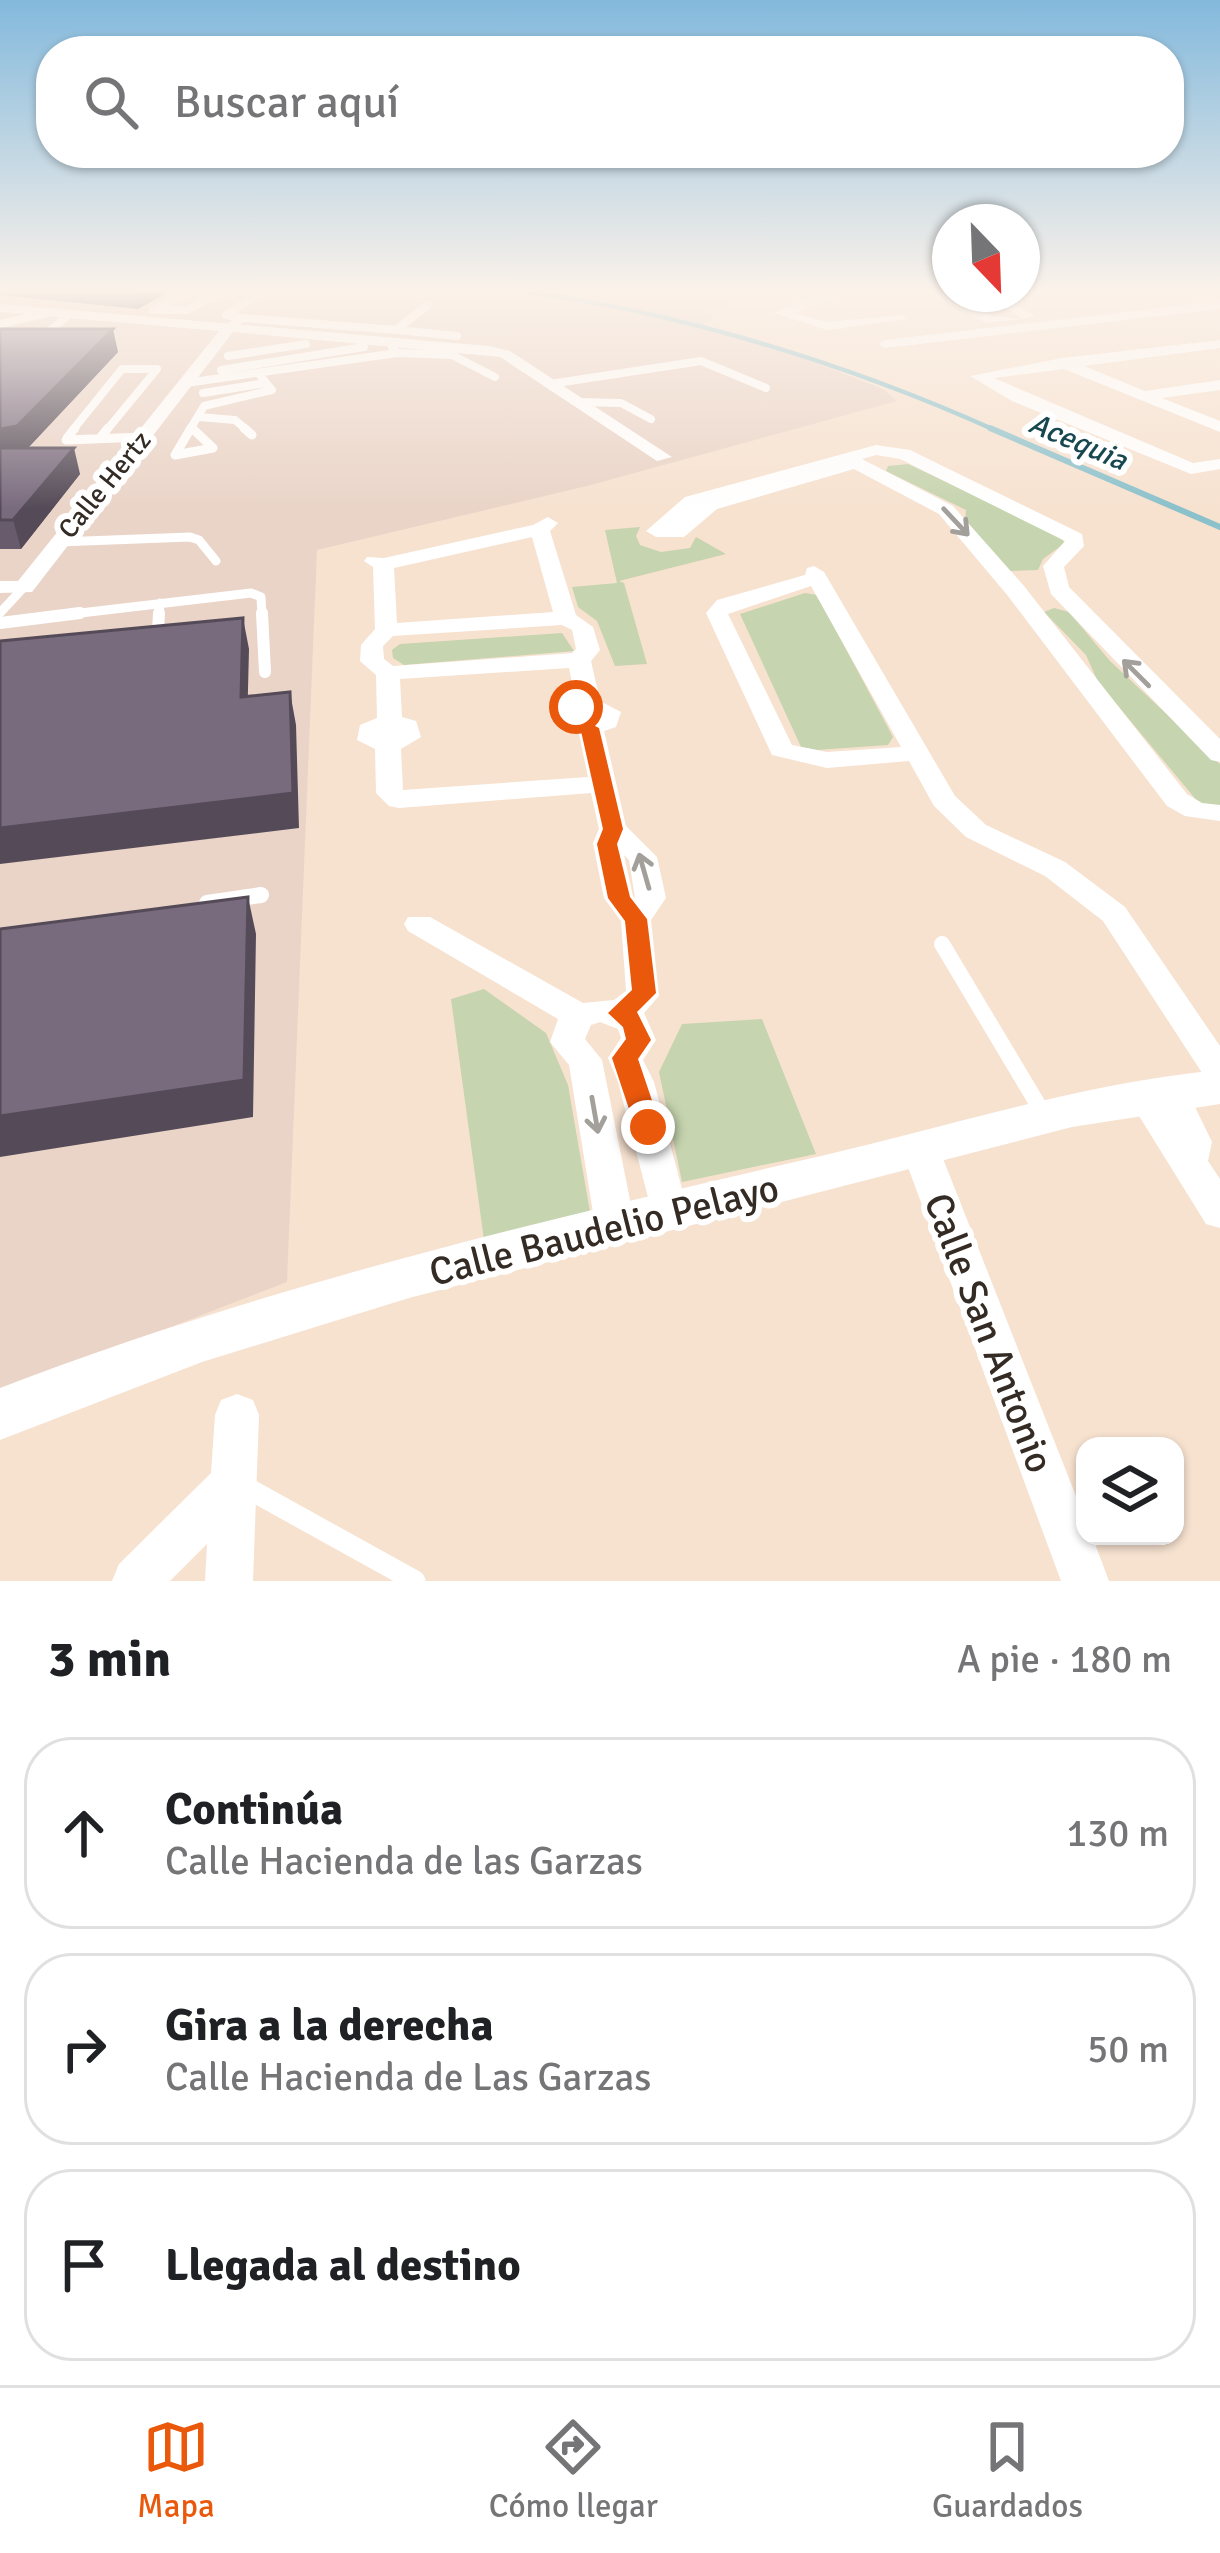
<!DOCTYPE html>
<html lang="es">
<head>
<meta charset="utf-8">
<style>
	:root { --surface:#fff; --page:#f2f2f2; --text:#202124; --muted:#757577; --line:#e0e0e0; --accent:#ea580c }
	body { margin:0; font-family:Signika,sans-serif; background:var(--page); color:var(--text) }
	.controls { position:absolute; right:36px; bottom:36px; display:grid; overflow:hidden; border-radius:24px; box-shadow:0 3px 9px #0004 }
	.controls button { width:108px; height:108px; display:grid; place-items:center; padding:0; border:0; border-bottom:3px solid var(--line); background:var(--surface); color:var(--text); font:60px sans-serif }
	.compass { position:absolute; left:932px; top:204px; width:108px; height:108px; border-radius:50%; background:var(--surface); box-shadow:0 3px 9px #0004; rotate:157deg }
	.stop { position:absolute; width:36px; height:36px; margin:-27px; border:9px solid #ea580c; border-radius:50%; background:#fff }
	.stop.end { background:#ea580c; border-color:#fff; box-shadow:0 3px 12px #0008 }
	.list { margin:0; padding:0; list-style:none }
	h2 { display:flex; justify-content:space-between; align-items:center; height:156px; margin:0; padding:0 48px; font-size:51px }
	h2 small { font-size:39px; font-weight:400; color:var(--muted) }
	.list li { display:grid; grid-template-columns:78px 1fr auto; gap:36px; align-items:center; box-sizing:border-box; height:192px; margin:0 24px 24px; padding:0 24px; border:3px solid var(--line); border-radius:48px }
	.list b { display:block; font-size:45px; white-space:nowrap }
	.list p { margin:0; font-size:39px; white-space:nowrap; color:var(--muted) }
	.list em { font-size:39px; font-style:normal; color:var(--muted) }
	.icon { flex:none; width:66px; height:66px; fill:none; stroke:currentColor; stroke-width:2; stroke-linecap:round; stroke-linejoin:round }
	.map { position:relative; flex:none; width:1220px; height:1581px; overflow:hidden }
	.search { position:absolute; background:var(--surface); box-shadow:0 3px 9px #0004; left:36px; right:36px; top:36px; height:132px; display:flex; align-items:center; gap:30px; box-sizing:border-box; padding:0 42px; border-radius:48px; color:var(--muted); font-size:45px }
	.sheet { height:804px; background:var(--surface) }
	nav { display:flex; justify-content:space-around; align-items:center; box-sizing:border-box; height:168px; border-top:3px solid var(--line); background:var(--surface); font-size:33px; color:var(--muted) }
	nav a { display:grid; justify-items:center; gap:6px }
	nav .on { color:var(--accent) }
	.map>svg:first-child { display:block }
	.industrial { fill:#ead4c8 }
	.green { fill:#c6d4af }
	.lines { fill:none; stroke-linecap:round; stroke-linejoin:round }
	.stream-far1 { stroke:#8bc1cb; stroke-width:4.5 }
	.stream { stroke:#8bc1cb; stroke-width:6 }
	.service-far4 { stroke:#fff; stroke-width:8 }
	.service-far3 { stroke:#fff; stroke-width:9 }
	.service-far2 { stroke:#fff; stroke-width:12 }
	.service-far1 { stroke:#fff; stroke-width:16 }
	.service { stroke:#fff; stroke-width:21 }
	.minor { fill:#fff; fill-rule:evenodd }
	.tertiary { fill:#fff; fill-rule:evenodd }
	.wall { fill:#685c6c }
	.shaded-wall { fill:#554b58 }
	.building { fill:#796b7e; stroke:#554b58; stroke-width:3 }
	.oneway { stroke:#a3a09c }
	.route { fill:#ea580c }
	.labels { text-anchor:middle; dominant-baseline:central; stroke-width:12; stroke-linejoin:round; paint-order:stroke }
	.far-street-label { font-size:27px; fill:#332b24; stroke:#fff }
	.far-water-label { font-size:30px; font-style:italic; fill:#17474f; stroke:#fff }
	.near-street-label { font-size:39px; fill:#332b24; stroke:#fff }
</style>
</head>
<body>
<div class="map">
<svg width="1220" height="1581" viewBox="0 0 1220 1581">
	<rect width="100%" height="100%" fill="#f7e2d0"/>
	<path class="industrial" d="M0,288H788L703,310L715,316L700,327L790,353L883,389L897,401L587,486L317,550L287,1282L0,1393Z"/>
	<path class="green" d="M908,464L1057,534L1065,543L1043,559L1038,570L1009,571L965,523L966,510L886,471L888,466Z
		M640,527L636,536L640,545L661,552L690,548L696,537L726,554L619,581L624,583L647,664L615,666L597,621L578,607L572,587L617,583L605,530Z
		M805,593L817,595L893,737L888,745L817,750L801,747L740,614Z
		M1054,608L1069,612L1110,661L1220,764V807L1203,808L1098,682L1086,655L1044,612Z
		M562,633L574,651L404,665L393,658L392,650L400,644Z
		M484,989L546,1033L568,1085L590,1212L484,1240L451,999Z
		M762,1019L816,1154L682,1182L659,1072L682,1024Z"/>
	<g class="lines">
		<path class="stream-far1" d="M502,288C676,311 837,359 997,431"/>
		<path class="stream" d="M990,428L1220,527"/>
		<path class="service-far4" d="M155,309L196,288
			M153,310H187L228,288
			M243,318L226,315L269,288
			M0,324L52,312
			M230,327L243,318L396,330L428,305
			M397,330L457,336
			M62,334L48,332L70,314
			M392,347L397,353L452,355L495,377
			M228,356L306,344
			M221,370L364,347
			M186,383L397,353
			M550,384L701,361L766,388
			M203,393L266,383
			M578,402L621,403L651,419
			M199,417L235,420L248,431
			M72,431L122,369H157L106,431
			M189,431L204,406L272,390L259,374"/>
		<path class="service-far3" d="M244,428L252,435
			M67,438L75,428
			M100,438L108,428
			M66,440L143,437
			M175,455L191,428
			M175,455L213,448L193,429
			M59,542L190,537L199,540L216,561
			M0,613L24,587
			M55,616L251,593L261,597L262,616
			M159,616L160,603"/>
		<path class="service-far2" d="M262,613L265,672
			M0,623L80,613
			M146,636L158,630L159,613"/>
		<path class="service-far1" d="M207,903L261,895
			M942,944L1043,1113"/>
		<path class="service" d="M240,1484L415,1581"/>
		<path class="minor" d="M838,288H856L795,313L827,322L901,315L908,319L827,330L774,313Z
			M922,288H939L993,316L1020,319L986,323Z
			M1051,288H1115L1073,295Z
			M984,294H1000L1035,316L1023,319Z
			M1220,301V309L885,348L878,344L885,340Z
			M0,304L489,346L510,351L672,457L657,461L500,357L233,332L32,592L0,593V581H18L219,331L0,312Z
			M1220,340V348L1084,366L1145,391L1220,380V390L1162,398L1220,421V432L1064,369L994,378L1193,463L1220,459V469L1191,474L1012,401L970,376L1062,358Z
			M876,445L910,450L1082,534L1084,546L1064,567L1069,587L1220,739V762L1211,760L1051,594L1043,566L1065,541L900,459L876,455L862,459L953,506L1024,586L1187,794L1202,803L1220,805V821L1185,816L1167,806L1008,596L939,514L854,469L717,509L684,537H656L646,531L685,497Z
			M548,517L558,523L550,531L576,615L593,627L600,650L591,661L600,701L621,712L616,727L604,731L626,826L657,857L666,898L651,920L659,996L644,1013L656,1040L643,1060L654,1082L688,1212L683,1224L669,1228L655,1224L618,1082L608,1058L621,1038L618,1029L600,1022L591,1025L585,1039L602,1060L635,1225L629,1237L615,1242L601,1237L595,1225L569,1065L550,1042L558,1019L408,931L404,924L408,917H430L583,1003L614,1000L626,991L621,921L604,898L593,843L599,829L591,793L399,808L389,806L376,793L375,749L357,740L360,725L377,718L376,675L360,661L361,645L375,629L373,567L364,561L367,557L384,558L533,525ZM532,537L553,612L397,623L394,568ZM562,625L572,630L576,649L572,653L393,666L384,659L383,646L393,636ZM569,668L576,701L561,706L556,720L579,734L588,777L403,790L401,749L421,737L416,721L402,717L400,679ZM589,713L596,716L595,717H582ZM624,855L629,860L635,898L633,896Z
			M814,566L824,572L955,796L986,825L1065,862L1125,907L1220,1046V1086L1208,1082L1103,921L1045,876L966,837L934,806L909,761L827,768L772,755L706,613L717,600L805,575L807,568ZM811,586L901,747L827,752L792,745L728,614Z
			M1170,1076L1182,1080L1212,1142L1208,1161L1220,1179V1228L1206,1224L1126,1095L1131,1085L1144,1081L1155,1085Z
			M921,1136L934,1140L940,1151L1085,1519V1536H1092L1109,1581H1061L902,1151L908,1140Z
			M237,1394L253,1400L259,1415L253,1581H205L207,1544L170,1581H112L119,1564L211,1473L215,1415L221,1400Z"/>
		<path class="tertiary" d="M1220,1070V1104L1072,1127L409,1298L202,1362L0,1440V1388C267,1285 543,1220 821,1156C954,1125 1083,1083 1220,1070Z"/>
	</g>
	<path class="wall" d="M0,288H175L138,309L0,295Z
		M0,329L118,352L28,448L80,474L21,549H0Z"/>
	<path class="shaded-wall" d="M143,288H175L138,309L134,292Z
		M113,329L118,352L24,452L0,464V429Z
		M74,448L80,474L21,549L13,520Z
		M243,618L249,649L247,730L241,697Z
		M290,692L296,725L299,828L0,864V828Z
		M248,897L256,934L253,1117L0,1157V1116Z"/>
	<path class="building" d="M87,288H143L134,292Z
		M0,329H113L17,426L0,429Z
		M0,448H74L13,520H0Z
		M243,618L241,697L290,692L293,793L0,828V641Z
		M248,897L244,1080L0,1116V929Z"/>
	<defs><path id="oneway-shaft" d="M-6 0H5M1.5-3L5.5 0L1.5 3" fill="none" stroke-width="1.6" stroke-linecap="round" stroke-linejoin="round" transform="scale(3)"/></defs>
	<g class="oneway">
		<use href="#oneway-shaft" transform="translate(956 522) rotate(47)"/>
		<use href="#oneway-shaft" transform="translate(1136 673) rotate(-135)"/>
		<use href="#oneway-shaft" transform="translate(644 871) rotate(-106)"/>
		<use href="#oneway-shaft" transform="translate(595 1115) rotate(80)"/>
	</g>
	<linearGradient id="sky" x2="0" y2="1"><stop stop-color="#83b9dc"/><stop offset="0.57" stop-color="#fbf2ea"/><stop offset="1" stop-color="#fbf2ea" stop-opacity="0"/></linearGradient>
	<rect width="1220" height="509" fill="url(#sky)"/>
	<path class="route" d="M576,702L585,707L579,718L599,728L623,829L617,844L630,897L647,919L656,993L637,1012L651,1040L638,1059L661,1127L648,1137L635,1127L612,1058L626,1039L623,1027L608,1013L632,990L625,921L608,898L597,844L603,829L581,731L560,720L570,703Z"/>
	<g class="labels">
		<g class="far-street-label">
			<text transform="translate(105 485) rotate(-51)">Calle Hertz</text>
		</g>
		<g class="far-water-label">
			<text transform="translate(1078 442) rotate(23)">Acequia</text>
		</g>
		<g class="near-street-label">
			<text transform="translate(604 1230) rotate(-14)">Calle Baudelio Pelayo</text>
			<text transform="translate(989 1333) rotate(69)">Calle San Antonio</text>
		</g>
	</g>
</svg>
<div class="controls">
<button><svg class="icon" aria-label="layers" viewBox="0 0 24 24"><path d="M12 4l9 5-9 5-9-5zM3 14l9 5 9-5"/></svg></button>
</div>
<svg class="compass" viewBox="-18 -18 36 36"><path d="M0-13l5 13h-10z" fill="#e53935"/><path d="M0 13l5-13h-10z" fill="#757577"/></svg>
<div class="stop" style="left:576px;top:707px"></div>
<div class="stop end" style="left:648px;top:1127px"></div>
<div class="search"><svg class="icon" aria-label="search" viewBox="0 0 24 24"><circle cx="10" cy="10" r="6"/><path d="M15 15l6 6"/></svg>Buscar aquí</div>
</div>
<section class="sheet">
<h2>3 min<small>A pie · 180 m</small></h2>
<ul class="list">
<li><svg class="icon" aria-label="ahead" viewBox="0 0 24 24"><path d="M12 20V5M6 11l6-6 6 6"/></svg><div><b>Continúa</b><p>Calle Hacienda de las Garzas</p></div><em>130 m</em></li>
<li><svg class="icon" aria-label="right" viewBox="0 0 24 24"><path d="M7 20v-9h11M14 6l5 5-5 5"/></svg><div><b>Gira a la derecha</b><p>Calle Hacienda de Las Garzas</p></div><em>50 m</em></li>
<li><svg class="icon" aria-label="arrive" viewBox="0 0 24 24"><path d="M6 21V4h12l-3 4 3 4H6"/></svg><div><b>Llegada al destino</b></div></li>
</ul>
</section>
<nav>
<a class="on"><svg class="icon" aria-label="map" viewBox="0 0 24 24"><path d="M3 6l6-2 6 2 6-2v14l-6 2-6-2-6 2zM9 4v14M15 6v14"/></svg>Mapa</a>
<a><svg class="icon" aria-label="directions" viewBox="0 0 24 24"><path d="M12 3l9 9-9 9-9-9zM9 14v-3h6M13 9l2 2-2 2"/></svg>Cómo llegar</a>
<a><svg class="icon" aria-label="saved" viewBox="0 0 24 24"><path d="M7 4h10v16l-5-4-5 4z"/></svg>Guardados</a>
</nav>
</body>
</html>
